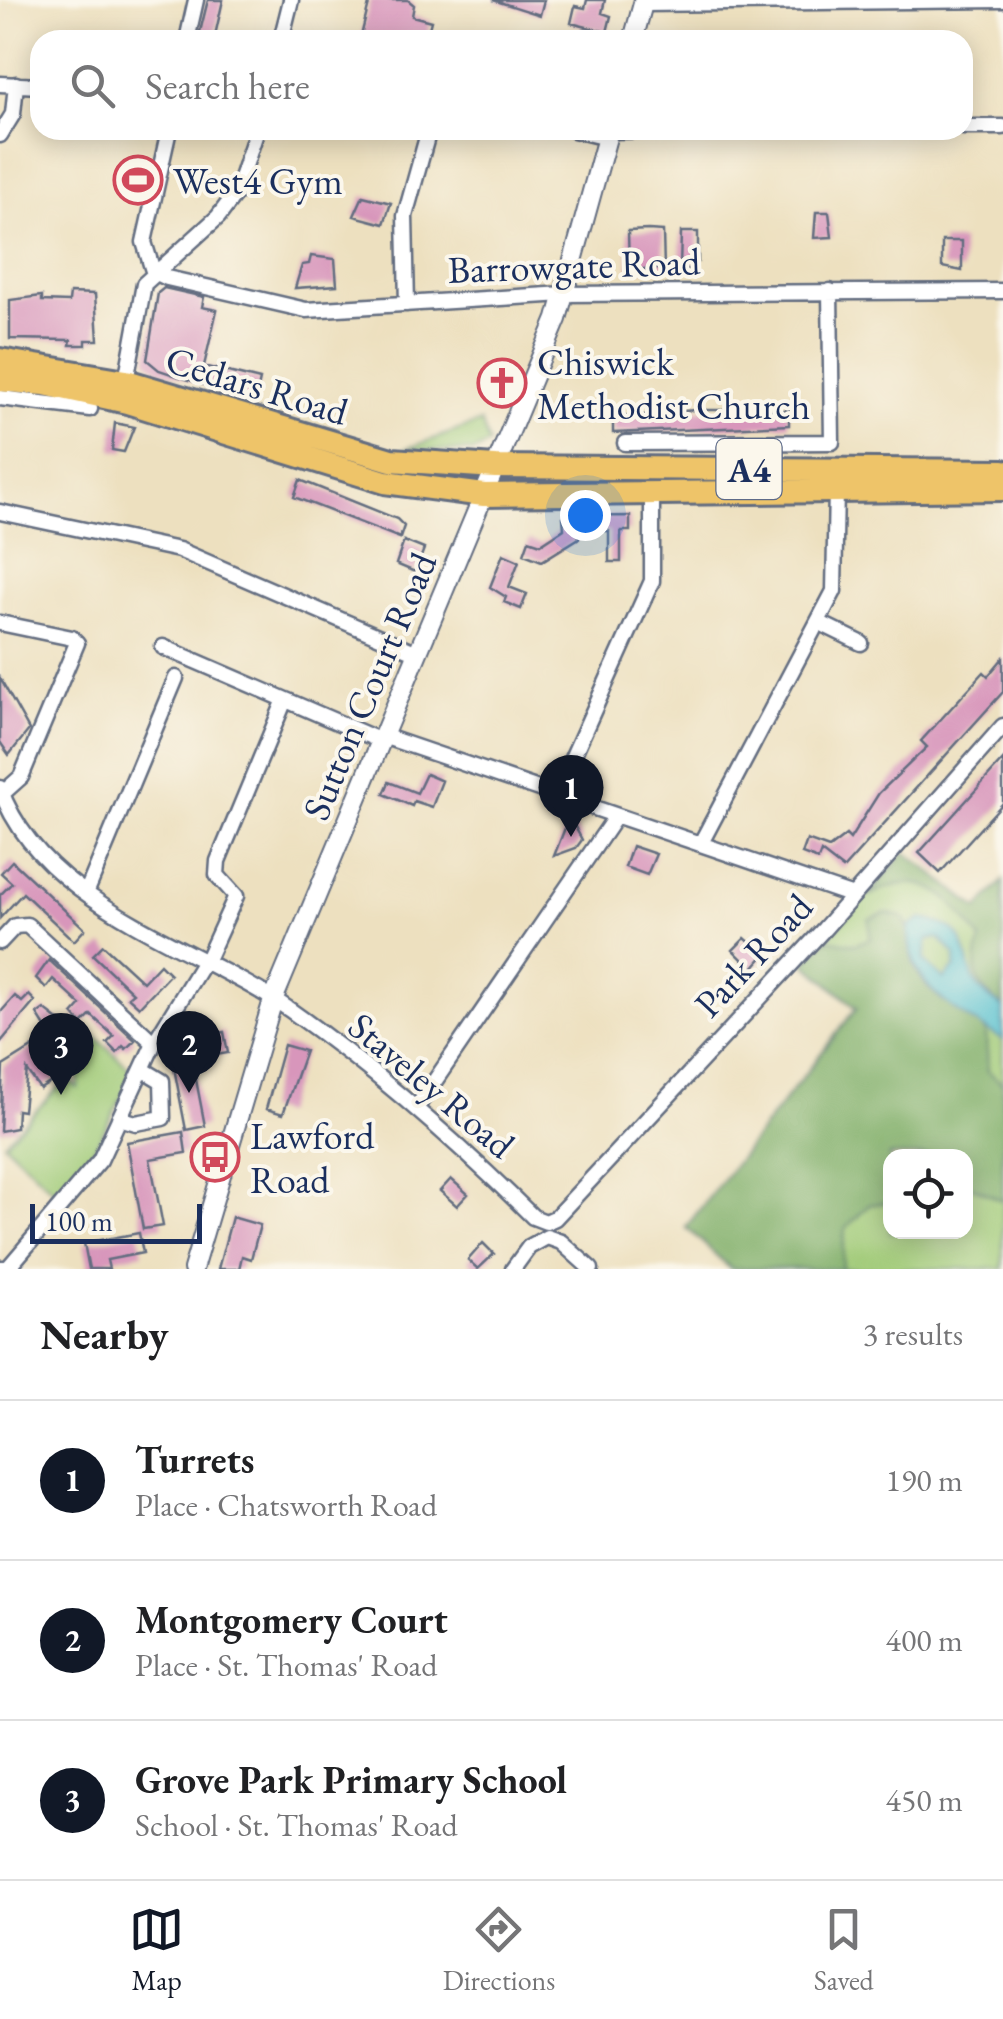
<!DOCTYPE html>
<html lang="en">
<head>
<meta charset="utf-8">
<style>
	:root { --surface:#fff; --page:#f6f6f6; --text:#202124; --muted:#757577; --line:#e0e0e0; --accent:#111827 }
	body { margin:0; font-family:"EB Garamond",serif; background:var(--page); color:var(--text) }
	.controls { position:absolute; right:30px; bottom:30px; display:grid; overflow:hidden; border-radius:20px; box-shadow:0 5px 25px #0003 }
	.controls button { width:90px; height:90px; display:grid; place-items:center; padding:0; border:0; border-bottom:2px solid var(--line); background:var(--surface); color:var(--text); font:50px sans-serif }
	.scale { position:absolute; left:30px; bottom:25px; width:172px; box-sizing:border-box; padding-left:10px; border:5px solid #1b2f5e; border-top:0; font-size:28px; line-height:35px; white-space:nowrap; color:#1b2f5e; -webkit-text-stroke:8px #fbf7ec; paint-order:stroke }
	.you { position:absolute; left:585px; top:515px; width:35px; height:35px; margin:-25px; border:8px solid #fff; border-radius:50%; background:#1a73e8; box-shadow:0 0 0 15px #1a73e833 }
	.badge { display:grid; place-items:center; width:65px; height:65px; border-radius:50%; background:var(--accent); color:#fff; font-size:32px; font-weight:700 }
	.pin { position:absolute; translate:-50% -82px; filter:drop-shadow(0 2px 5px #0008) }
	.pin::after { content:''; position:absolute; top:52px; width:35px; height:30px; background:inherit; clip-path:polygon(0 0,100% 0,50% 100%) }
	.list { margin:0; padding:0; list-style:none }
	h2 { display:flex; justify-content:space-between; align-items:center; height:130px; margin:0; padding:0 40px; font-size:42px }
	h2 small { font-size:32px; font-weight:400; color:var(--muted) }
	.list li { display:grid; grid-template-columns:65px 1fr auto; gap:30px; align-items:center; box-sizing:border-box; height:160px; padding:0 40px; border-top:2px solid var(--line) }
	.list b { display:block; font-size:38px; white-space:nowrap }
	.list p { margin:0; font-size:32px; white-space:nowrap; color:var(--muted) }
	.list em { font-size:32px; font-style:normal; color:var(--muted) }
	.icon { flex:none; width:55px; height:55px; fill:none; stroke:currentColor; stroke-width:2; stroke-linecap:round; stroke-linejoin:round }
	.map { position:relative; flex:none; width:1003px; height:1269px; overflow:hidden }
	.search { position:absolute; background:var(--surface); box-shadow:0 5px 25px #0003; left:30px; right:30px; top:30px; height:110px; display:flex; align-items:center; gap:25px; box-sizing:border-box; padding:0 35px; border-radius:30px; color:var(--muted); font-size:38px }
	.sheet { height:610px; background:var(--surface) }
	nav { display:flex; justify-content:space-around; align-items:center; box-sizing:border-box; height:140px; border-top:2px solid var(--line); background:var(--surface); font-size:28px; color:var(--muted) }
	nav a { display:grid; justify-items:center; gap:5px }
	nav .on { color:var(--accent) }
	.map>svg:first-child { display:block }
	.green { fill:#9ec975; stroke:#5c7c6a; stroke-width:2.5; fill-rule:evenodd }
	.forest { fill:#7ead66; stroke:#4c6e62; stroke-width:2.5 }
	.water { fill:#53bfce; stroke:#377796; stroke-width:2.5; fill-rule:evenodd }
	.building { fill:#d896bb }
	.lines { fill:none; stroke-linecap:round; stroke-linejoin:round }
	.minor-casing { stroke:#646d80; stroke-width:19 }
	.tertiary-casing { stroke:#646d80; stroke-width:22 }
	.trunk-casing { stroke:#646d80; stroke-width:28 }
	.minor { stroke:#fff; stroke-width:14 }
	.tertiary { stroke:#fff; stroke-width:18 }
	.trunk { stroke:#eec469; stroke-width:22 }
	.labels { text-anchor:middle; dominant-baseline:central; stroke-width:8; stroke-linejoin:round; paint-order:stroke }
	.shield { fill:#fbf7ec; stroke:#5e6b89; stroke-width:2.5 }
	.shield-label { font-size:35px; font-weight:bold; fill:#1b2f5e }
	.poi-label { font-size:38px; fill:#1b2f5e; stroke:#fbf7ec; text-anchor:start }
	.street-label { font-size:38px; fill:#1b2f5e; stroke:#fbf7ec }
</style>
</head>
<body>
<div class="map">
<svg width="1003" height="1269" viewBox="0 0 1003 1269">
	<rect width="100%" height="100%" fill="#fbf7ec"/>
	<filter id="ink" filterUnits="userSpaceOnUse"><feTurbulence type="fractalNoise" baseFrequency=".01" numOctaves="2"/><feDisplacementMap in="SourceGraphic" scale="20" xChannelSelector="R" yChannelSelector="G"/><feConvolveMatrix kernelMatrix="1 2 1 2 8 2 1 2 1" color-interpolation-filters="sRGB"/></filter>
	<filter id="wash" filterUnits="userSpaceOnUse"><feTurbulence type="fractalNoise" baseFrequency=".0048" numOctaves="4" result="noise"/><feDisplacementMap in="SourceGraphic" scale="40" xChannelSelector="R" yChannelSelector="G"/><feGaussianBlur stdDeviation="2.25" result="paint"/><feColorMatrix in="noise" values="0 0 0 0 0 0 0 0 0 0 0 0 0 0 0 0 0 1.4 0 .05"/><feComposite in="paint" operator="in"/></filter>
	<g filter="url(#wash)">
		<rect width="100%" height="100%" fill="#ede0bf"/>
		<path class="green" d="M481,422L489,444L474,452L405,449Z
			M905,852L978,909L1003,881V1269H731L686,1227L856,1008L805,963ZM890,1156H966V1232H890Z
			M89,1031L135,1073L69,1196L60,1197L4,1143L67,1079L78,1088L80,1053Z"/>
		<path class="forest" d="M905,852L978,909L1003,881V1008C976,985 970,975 981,940C947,893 925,867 868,896Z
			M885,913L903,917C912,931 908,948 914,964C925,995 960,1011 986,1029L988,1071L1003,1084V1201L973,1187L966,1188V1156H890V1202L869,1205L845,1229L842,1269H731L686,1227L857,1008L805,963L827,939L855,944L870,939L869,919Z"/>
		<path class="water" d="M921,919C978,927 959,959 978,987C984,995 996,1002 1003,1008V1040C957,1010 906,989 909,927ZM939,938L955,954V967L944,979L924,961L928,939Z"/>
		<g id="blocks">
			<path class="building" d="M208,0H223L214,40H198Z
				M370,0H408L414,5L412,16L431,21L426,40L361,36Z
				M493,0H544L540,15Z
				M587,0H605L602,13L611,16L607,32L571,23L575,6L585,8Z
				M363,196L391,203L384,224L354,216Z
				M816,212H829L832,237L814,238Z
				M648,230L663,231L664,269H629L628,231Z
				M681,232H698V262H691V269H680Z
				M942,241H962V271L942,267Z
				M311,256L335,259L337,285L295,288L302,265L309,264Z
				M164,288L204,297L202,307L217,310L204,366L260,380L255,402L159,370L147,360L158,293Z
				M70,293L95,294L98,340H86V345H70L71,340L10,339V300L42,296V301L69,302Z
				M694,410H789V425L613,433V418Z
				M115,423L134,427L124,452L112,450Z
				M300,480L397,519L404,526L400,538L294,497Z
				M630,516V531H621V562H609V531H578L579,538L542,561L524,554L529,540L541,544L564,529L563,517Z
				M404,541L424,549L415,572L396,564Z
				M503,554L519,561L509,587L527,594L521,609L504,602L506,597L490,587Z
				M1003,658V692L843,869L821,852L818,860L802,854L807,840L829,848L846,835L850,839L879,793L927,747L921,741L984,672L988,676Z
				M0,678L29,730L9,755L0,742Z
				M1003,760V803L940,873L919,853Z
				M426,774L442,781L432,807L414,801L412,806L384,794L389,782L417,793Z
				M574,825L582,840L576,848L554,856L565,828Z
				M632,846L656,854L647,875L625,867Z
				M12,861L85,929L74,941L23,893L0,918V895L12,883L1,873Z
				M745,938L764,955L752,969L733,950Z
				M103,945L143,982L160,964L170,974L139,1007L128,997L133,993L93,955Z
				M49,960L135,1040L126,1049L123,1046L117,1053L107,1043L114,1036L91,1015L82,1024L73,1014L81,1005L53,979L46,988L36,978Z
				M29,995L35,1001L0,1043V1013L15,996L22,1002Z
				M44,1009L71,1030L81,1046L68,1055L75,1067L40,1089L27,1070L23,1111L17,1110L16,1128L0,1131L3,1066L51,1036L37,1014Z
				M224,1032L228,1053L192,1059L205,1126L186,1130L169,1042Z
				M284,1045L305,1051L283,1114L266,1109Z
				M183,1132L186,1153L150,1159L163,1226L143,1229L127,1142Z
				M451,1179L468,1194L457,1206L440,1191Z
				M232,1217L260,1225L251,1259L242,1256L239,1269H218Z
				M139,1233L143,1253L107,1260L109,1269H89L84,1243Z
				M483,1243L494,1254L478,1269L468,1260Z"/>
		</g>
	</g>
	<g filter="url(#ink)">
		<use href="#blocks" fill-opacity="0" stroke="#646d80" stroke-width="2.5"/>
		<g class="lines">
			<g class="minor-casing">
				<path id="minor" d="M643,4L1003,0
					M187,40L196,0
					M281,40L291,0
					M0,84L40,86
					M963,127H1003
					M574,130L607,138
					M609,131L675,130
					M0,135L13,114L16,84
					M153,271L167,278L306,310L564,294L1003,291
					M153,271L144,242L169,130
					M407,304L405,216L429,130
					M126,381L144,284L218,217L236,193L257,130
					M0,398L90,409
					M625,443L832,442L830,291
					M0,512L179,550L417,653
					M818,622L861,643
					M0,623L72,638L77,643L21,777L2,794
					M163,647L381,741
					M383,736L850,895
					M0,788C41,905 197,946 290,1010C378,1072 457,1142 533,1217L546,1222L555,1218L824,929L1003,726
					M555,796L652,581V491
					M701,843L834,591L836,489
					M87,891L176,678
					M0,942L15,926L27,925L154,1043
					M205,964L236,896L217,875L218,861L284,702
					M417,1107L616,816
					M119,1118L136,1123L163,1118L162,1081L142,1069
					M0,1268H8L100,1160L154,1043L203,963
					M513,1269L529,1247L547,1237L561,1242L591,1269"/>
			</g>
			<g class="tertiary-casing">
				<path id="tertiary" d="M633,40L644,0
					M193,1269L273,1000L557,319L609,130"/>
			</g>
			<g class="trunk-casing">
				<path id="trunk" d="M0,360L126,381L391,460L495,467L1003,471
					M0,380L45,384L127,402L385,482L484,495L1003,489"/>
			</g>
			<use href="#minor" class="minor"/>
			<use href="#tertiary" class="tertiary"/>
			<use href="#trunk" class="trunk"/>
		</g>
	</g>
	<defs>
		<g id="stadium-ring" transform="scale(2.5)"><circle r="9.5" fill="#fbf7ec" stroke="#d1495b" stroke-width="1.5"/><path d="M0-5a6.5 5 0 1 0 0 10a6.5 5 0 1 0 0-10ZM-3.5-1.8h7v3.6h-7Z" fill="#d1495b"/></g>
		<g id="church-ring" transform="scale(2.5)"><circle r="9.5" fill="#fbf7ec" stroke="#d1495b" stroke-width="1.5"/><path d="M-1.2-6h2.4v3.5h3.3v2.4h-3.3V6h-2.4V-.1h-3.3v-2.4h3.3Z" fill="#d1495b"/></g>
		<g id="bus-ring" transform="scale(2.5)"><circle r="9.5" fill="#fbf7ec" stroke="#d1495b" stroke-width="1.5"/><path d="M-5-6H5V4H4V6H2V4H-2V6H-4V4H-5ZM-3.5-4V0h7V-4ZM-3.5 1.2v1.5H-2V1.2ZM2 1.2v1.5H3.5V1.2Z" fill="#d1495b"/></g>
	</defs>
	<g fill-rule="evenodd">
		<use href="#stadium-ring" x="138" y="180"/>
		<use href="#church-ring" x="502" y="383"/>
		<use href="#bus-ring" x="215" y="1157"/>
	</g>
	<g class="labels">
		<rect class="shield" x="716.5" y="439" width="65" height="60" rx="8"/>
		<g class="shield-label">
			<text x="749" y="469">A4</text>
		</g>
		<g class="poi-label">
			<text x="173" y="180">West4 Gym</text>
			<text x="537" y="361">Chiswick<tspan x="537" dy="44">Methodist Church</tspan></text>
			<text x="250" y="1135">Lawford<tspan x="250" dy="44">Road</tspan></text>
		</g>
		<g class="street-label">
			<text transform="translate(574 265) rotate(-2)">Barrowgate Road</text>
			<text transform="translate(257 385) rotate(17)">Cedars Road</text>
			<text transform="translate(369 686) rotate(-67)">Sutton Court Road</text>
			<text transform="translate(753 955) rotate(-47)">Park Road</text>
			<text transform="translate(432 1085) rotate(40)">Staveley Road</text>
		</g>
	</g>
</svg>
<div class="controls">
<button><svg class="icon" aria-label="locate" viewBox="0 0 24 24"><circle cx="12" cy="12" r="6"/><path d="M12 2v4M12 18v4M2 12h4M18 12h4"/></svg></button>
</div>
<div class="scale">100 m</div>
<div class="you"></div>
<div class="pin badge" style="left:571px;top:837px">1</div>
<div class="pin badge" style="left:189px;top:1093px">2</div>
<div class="pin badge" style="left:61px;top:1095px">3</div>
<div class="search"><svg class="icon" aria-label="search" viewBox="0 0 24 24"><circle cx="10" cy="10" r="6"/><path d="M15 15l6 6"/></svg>Search here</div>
</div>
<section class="sheet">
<h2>Nearby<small>3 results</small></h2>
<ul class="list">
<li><span class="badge">1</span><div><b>Turrets</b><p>Place · Chatsworth Road</p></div><em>190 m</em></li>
<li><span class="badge">2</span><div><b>Montgomery Court</b><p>Place · St. Thomas' Road</p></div><em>400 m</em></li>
<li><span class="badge">3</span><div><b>Grove Park Primary School</b><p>School · St. Thomas' Road</p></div><em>450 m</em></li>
</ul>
</section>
<nav>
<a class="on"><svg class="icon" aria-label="map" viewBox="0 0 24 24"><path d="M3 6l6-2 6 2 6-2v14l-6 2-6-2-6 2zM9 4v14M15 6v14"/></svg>Map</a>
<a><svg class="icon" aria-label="directions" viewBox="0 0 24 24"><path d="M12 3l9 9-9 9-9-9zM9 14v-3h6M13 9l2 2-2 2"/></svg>Directions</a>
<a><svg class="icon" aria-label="saved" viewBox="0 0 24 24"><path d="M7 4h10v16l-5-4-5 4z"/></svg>Saved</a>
</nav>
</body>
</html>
